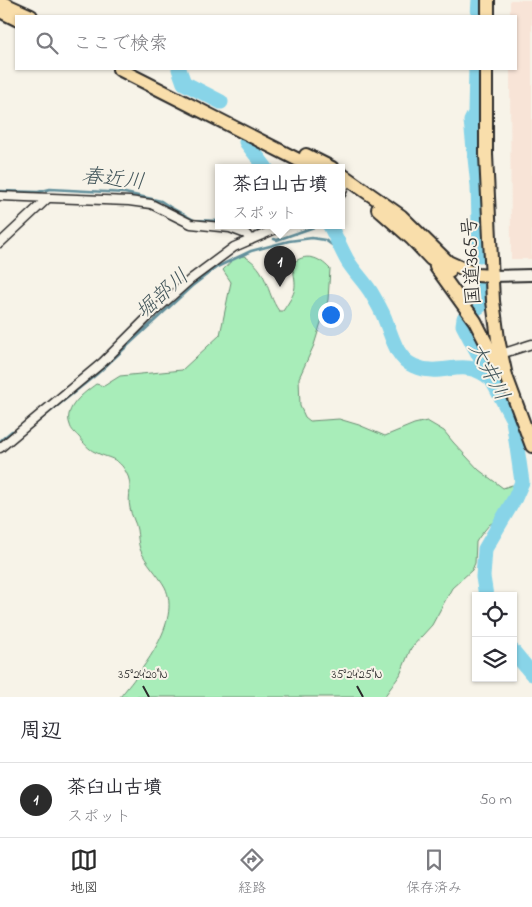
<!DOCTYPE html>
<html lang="ja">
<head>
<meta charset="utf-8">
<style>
	:root { --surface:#fff; --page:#f2f2f3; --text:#2b2b33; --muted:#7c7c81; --line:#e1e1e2; --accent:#2b2b2b }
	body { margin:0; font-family:"Indie Flower","Klee One",sans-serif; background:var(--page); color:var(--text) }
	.controls { position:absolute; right:15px; bottom:15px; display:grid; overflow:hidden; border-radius:0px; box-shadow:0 1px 4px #0004 }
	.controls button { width:45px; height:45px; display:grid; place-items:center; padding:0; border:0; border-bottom:1px solid var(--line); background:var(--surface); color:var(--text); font:25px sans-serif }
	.you { position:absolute; left:330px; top:314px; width:18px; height:18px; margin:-12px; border:4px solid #fff; border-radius:50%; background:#1a73e8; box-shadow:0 0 0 8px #1a73e833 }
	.badge { display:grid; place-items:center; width:32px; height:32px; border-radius:50%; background:var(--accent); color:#fff; font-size:16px; font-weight:700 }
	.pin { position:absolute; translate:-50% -41px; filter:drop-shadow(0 1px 2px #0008) }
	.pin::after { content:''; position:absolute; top:26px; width:18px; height:15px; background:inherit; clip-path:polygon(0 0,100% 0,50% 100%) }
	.popup { position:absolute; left:215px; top:164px; width:130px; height:65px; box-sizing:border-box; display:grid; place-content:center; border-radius:0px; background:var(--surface); filter:drop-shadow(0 1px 4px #0005); font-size:16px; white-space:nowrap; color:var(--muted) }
	.popup b { font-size:19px; color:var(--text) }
	.popup::after { content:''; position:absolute; left:50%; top:100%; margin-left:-10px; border:10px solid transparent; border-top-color:var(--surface) }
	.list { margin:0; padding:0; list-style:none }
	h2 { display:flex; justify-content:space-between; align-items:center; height:65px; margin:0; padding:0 20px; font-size:21px }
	h2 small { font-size:16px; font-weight:400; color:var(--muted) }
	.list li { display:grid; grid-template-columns:32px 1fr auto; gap:15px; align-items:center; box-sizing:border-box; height:75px; padding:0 20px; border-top:1px solid var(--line) }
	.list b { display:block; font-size:19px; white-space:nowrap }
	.list p { margin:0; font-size:16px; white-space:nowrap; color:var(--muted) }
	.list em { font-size:16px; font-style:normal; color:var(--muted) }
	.icon { flex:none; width:28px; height:28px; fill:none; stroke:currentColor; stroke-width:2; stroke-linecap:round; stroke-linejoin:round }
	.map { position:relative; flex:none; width:532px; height:697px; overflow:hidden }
	.search { position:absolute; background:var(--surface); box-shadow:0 1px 4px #0004; left:15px; right:15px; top:15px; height:55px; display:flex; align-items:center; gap:12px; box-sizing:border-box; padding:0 18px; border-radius:0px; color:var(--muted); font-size:19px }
	.sheet { height:140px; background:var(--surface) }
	nav { display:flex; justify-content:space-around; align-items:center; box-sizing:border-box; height:70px; border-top:1px solid var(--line); background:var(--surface); font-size:14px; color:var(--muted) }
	nav a { display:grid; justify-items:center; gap:2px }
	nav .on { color:var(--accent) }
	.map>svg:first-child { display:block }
	.built { fill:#f8e4d7 }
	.green { fill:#a8edb9; stroke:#6a8c72 }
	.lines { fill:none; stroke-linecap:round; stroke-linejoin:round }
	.stream { stroke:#63909c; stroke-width:2.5 }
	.river { stroke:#88d4e8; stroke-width:15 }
	.minor-casing { stroke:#2b2b2b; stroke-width:11 }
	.tertiary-casing { stroke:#2b2b2b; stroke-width:14 }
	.primary-casing { stroke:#2b2b2b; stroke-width:16 }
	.trunk-casing { stroke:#2b2b2b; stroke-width:16 }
	.minor { stroke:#f7f3e8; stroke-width:8 }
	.tertiary { stroke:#f7f3e8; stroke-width:10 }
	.primary { stroke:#f9deab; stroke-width:12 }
	.trunk { stroke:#f9deab; stroke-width:12 }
	.ticks { fill:none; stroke:#2b2b2b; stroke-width:2 }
	.labels { text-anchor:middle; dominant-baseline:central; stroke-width:4; stroke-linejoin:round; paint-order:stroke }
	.street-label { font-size:20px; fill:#2b2b2b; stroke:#f7f3e8 }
	.water-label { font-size:21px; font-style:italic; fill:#42555a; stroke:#f7f3e8 }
	.ticks-label { font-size:12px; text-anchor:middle; fill:#2b2b2b; stroke:#f7f3e8; stroke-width:4; stroke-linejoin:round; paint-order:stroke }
</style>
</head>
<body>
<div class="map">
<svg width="532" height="697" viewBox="0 0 532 697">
	<rect width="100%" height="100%" fill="#f7f3e8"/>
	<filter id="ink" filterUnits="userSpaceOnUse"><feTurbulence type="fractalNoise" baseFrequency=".02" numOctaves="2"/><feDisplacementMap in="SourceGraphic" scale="10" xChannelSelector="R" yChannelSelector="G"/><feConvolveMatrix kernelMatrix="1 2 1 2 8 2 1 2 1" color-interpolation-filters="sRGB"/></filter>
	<g filter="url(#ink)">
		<path class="built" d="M510,0H532V259H511L510,69H516V16H510Z"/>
		<path class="green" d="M244,256C269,270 265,291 279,311H283C297,290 297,289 292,264C305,252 319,257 330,269L328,300L314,345L299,378L300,406L305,417L310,421L339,419L359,425L385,436L414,424L427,421L444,431L453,442L479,470L503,488L512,485L518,487L521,493L520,500L515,508L489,525L480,536L476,542L475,563L472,570L452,588L432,625L411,648L400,675L384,697H120C141,671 182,622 165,587C158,574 145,562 140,549C138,543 138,536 137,530C136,522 131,516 130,508C127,495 134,486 126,472C118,457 109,459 95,452C88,449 84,443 79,437C76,434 71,430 70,425C63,408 84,393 96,384L104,386L120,376L182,370L220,335L231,282L223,270L234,258Z"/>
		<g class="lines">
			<path class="stream" d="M0,191L38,192L50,189L125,193L161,201L170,207L194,220L219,221
				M248,226L260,231
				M322,226L332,229
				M274,239L277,240L317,226
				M26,431L97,374L192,286L217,267L251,251L289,241L312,238L325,240L339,250L342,248
				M0,441L12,431H16"/>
			<path class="river" d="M478,16L479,0
				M179,69L184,83L221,102
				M476,69L475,113L471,121L478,186L480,255
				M246,142L266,168
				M330,226C336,237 341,249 347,260C354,272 365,282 372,294C377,303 383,312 386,322C392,337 397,359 414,366C442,379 464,355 491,379
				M474,310L480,306L482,287
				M464,318L463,325L513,420L522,482L515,498L485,549L483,577L486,596
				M513,651L532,674"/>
			<g class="minor-casing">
				<path id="minor" d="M341,194L348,178
					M0,196L129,201L151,204L191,224L230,228L246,234L251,240
					M0,243L48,198
					M501,354L532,344
					M0,448L103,362L148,317L191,279L234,247L283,226"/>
			</g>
			<g class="tertiary-casing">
				<path id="tertiary" d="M491,276L532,275"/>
			</g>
			<g class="primary-casing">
				<path id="primary" d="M0,2L31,16
					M0,11L16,19
					M119,69L314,168
					M306,155L332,168
					M341,174L401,216L448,262L477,275L491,276
					M378,209L412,239L431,259L449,272
					M436,267L475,321L495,360L506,376"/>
			</g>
			<g class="trunk-casing">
				<path id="trunk" d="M488,16V0
					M486,69V155L493,301L498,339L506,376L532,446"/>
			</g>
			<use href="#minor" class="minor"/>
			<use href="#tertiary" class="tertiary"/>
			<use href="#primary" class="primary"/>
			<use href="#trunk" class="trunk"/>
		</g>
	</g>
	<path class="ticks" d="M143,686L149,697M357,686L363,697"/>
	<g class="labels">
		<g class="street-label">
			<text transform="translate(473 261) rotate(-93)">国道365号</text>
		</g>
		<g class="water-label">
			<text transform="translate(113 180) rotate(6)">春近川</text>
			<text transform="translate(163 295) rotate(-42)">堀部川</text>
			<text transform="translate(488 372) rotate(62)">大井川</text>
		</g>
	</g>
	<g class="ticks-label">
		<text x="143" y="678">35°24'20"N</text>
		<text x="357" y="678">35°24'25"N</text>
	</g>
</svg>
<div class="controls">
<button><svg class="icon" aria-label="locate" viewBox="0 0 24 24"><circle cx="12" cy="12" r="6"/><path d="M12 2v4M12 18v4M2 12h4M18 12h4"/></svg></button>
<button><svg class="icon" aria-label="layers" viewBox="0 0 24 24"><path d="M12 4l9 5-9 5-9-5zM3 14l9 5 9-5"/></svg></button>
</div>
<div class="you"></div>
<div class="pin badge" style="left:280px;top:287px">1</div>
<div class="popup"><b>茶臼山古墳</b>スポット</div>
<div class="search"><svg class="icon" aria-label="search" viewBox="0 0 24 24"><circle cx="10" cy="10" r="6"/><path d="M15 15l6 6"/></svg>ここで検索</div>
</div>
<section class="sheet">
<h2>周辺<small></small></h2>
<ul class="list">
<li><span class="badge">1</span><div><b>茶臼山古墳</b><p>スポット</p></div><em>50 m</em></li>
</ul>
</section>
<nav>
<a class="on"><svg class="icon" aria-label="map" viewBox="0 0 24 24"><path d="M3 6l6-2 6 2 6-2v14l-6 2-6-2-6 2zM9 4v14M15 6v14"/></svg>地図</a>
<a><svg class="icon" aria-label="directions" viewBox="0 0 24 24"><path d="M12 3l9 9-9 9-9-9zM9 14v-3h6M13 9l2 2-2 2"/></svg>経路</a>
<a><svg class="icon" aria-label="saved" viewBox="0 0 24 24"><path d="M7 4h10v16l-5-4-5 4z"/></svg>保存済み</a>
</nav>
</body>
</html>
